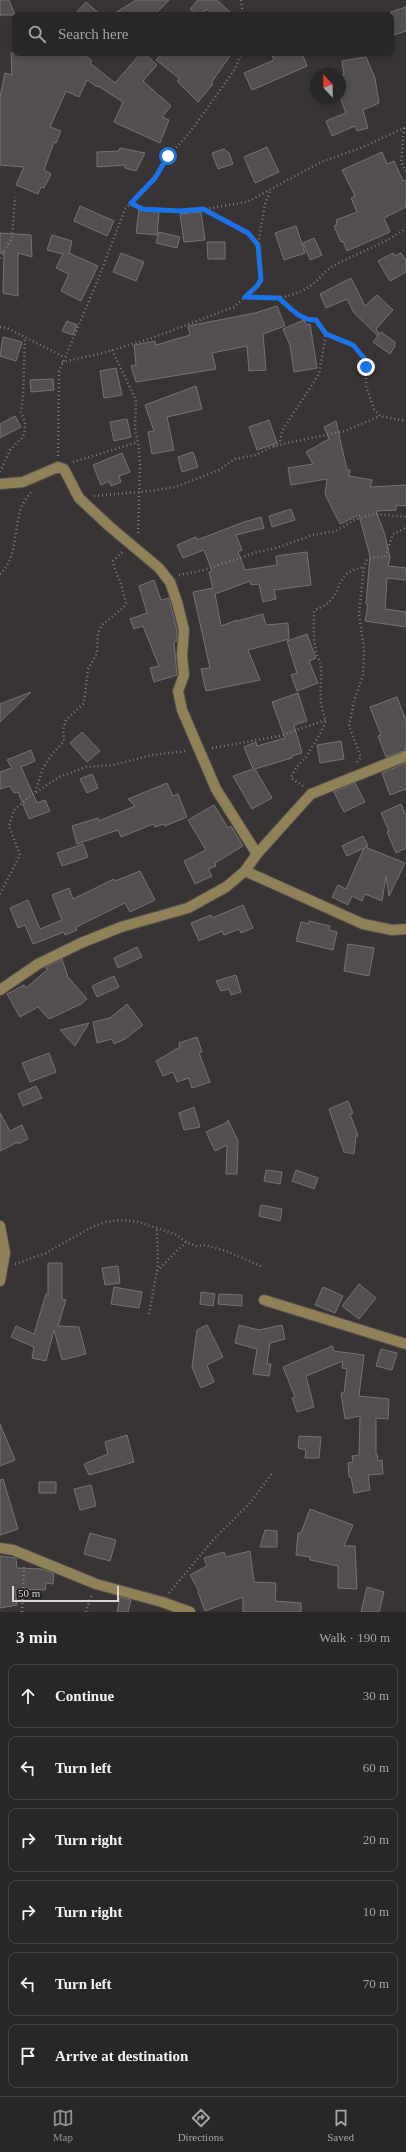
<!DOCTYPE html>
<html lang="en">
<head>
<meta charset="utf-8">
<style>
	:root { --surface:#292726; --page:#353332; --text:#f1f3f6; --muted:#a5a5a7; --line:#454443; --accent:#8c9099 }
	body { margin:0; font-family:Georgia,serif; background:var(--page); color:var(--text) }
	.compass { position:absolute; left:310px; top:68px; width:36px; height:36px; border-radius:50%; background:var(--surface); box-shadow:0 2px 6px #0003; rotate:338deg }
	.scale { position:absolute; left:12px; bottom:10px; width:107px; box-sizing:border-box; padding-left:4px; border:2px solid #d8d6d5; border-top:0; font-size:11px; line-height:14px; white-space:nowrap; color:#d8d6d5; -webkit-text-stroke:3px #1e1c1c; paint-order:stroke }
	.stop { position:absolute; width:12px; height:12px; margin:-9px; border:3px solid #1a73e8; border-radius:50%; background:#fff }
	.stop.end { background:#1a73e8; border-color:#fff; box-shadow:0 1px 4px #0008 }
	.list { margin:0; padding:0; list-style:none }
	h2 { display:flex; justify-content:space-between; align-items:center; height:52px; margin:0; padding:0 16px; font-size:17px }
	h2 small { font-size:13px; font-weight:400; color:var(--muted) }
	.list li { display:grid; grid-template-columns:26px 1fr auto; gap:12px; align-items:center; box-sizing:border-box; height:64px; margin:0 8px 8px; padding:0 8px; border:1px solid var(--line); border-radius:8px }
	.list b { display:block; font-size:15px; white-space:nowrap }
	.list em { font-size:13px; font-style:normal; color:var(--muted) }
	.icon { flex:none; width:22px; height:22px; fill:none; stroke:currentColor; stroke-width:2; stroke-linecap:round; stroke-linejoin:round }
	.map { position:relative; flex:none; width:406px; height:1612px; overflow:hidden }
	.search { position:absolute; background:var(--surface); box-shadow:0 2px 6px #0003; left:12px; right:12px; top:12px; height:44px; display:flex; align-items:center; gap:10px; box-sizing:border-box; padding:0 14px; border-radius:8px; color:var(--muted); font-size:15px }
	.sheet { height:484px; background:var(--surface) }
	nav { display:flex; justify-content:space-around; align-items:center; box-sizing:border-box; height:56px; border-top:1px solid var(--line); background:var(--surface); font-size:11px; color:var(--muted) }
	nav a { display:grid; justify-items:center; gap:2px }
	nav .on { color:var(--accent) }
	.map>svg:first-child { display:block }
	.building { fill:#534f51; stroke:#767274 }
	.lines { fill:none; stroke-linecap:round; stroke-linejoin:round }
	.minor-casing { stroke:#545150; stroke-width:12 }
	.path { stroke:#7d7a79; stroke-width:2.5; stroke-dasharray:1 3; stroke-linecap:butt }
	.minor { stroke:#918157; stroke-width:10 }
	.route { stroke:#1a73e8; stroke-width:5 }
</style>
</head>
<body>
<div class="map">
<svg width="406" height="1612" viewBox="0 0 406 1612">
	<rect width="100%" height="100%" fill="#373433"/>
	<path class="building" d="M0,0H9L15,15H0Z
		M136,0H169L154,15H112Z
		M198,0H217L233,15H214L207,9L202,15H197L190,9Z
		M86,2L101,15H74Z
		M406,7V31L391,36V12Z
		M11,53H83L92,61L90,63L115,83L141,53H144L157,65L143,81L171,106L162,117L169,120L160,143L114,122L123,102L98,86L97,87L87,80L79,97L66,91L50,127L61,131L56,143L54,142L44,170L51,174L44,188L41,187L38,194L16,185L24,167L0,165V97L5,73L12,75Z
		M162,53H232L211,83L213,84L198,102L177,81L180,79L156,60Z
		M271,53H302L307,66L252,90L244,73L274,60Z
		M366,57L375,78L379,103L363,110L368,128L357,131L355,126L332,136L326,121L346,113L340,97V75H344L342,61Z
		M267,147L279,172L255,183L244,157Z
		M120,148L145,153L136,171L125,168V165L97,167V152L119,151Z
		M224,149L229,153L233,164L218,169L212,153Z
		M382,152L387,164L394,161L403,181L406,180V207L384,218L390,232L347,251L343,241L341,242L334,226L337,224L336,220L357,212L351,198L355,196L342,170Z
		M80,206L114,221L107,236L74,221Z
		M139,210L159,212L157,235L136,233Z
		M201,212L205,240L184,242L180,214Z
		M296,226L305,253L284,260L275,233Z
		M159,232L180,237L177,248L156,243Z
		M0,233L31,235L32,257L18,253V296L3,293L4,252L0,253Z
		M52,235L72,241L69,253L98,266L81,301L61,291L69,274L56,268L63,254L47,250Z
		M314,238L322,255L310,260L303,243Z
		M207,242H225V259H208Z
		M121,253L144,262L136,281L113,272Z
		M393,253L395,256L401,253L406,261V272L390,281L378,261Z
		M351,278L365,306L377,295L393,310L376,329L379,334L381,332L395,342V346L390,354L373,342L378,336L354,313L347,299L326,308L320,294Z
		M277,306L285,326L263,334L266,370L249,371L247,346L212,353L216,369L136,382L131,366L136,365L134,345L155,341L156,345L190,335L188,326L255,313Z
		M304,320L307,325L310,324L317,368L294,372L290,345L283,329Z
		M67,321L77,325L73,335L62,331Z
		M3,337L22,342L16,361L0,356Z
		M116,368L122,395L104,398L100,371Z
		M53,379L54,390L31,392L30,380Z
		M196,386L202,409L167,417L174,450L152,454L148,432L154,431L145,405Z
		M15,416L21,427L0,438V424Z
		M127,419L131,437L114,441L110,422Z
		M269,420L277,443L257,450L249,427Z
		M336,421L347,470H350L349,476L372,480L370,487L406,485V506L396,505V510L376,511L385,535L390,558L388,566L406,568V580L387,578L385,609L406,612V627L365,621L368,605L366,604L370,556L359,515L340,524L325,494L327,479L291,485L288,468L313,464L306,452L329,439L324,427Z
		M193,452L198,467L182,472L178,457Z
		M122,453L130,472L119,476L121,482L111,486L109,481L101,485L93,465Z
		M291,509L295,520L272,527L269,516Z
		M261,517L264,528L236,535L242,550L238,552L245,570L277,565L276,556L307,552L311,585L274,590L276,599L263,602L259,584L251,585L250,581L215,594L221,626L237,620V621L263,614L266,625L288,623L289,639L248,650L260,680L206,691L201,669L210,668L193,592L213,588L209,572L212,571L204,550L183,558L177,545L196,537L197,540L244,522Z
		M154,580L161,600L169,598L177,631V641L174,642L177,675L154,682L150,668L159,666L143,626L134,629L130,619L147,613L139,586Z
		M307,634L316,658L309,661L318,683L297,691L291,675L297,673L287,641Z
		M31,692L0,722V704Z
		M298,693L307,721L294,725L302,753L292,756V758L255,769L272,798L252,809L233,776L253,769L244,747L256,742L257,746L285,738L272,702Z
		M397,697L406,721V750L386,757L378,736L381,735L370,707Z
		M82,732L100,751L87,762L70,743Z
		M341,741L344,759L320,763L317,745Z
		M31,750L35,761L21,767L37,803L45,800L50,811L29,819L18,792L14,793L10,786L0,789V772L12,768L7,760Z
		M406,763V789L390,795L382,773Z
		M92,774L98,788L87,793L80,779Z
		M167,783L173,796L178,794L187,817L165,826L164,824L155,827L153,824L121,837L118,830L77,844L72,826L98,818L99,821L135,806L128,799Z
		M355,783L365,802L344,812L334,792Z
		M401,804L406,816V848L396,853L387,832L389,831L381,813Z
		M214,805L228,828L231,826L243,846L215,863L216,866L208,869L212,876L195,884L184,861L206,850L188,820Z
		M363,836L368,846L365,847L405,863L389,896L386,876L382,901L365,894L362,901L352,896L348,905L332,897L338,885L346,889L364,848L347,856L342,846Z
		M83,844L88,857L62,866L57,853Z
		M140,871L155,900L130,912L125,903L76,927L77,930L65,935L64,932L33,944L25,925L18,928L10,908L28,900L40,929L62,920L52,895L69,888L73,899L114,879L115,881Z
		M243,905L253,928L241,933L239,929L224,935L222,931L199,941L191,923L211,915L212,918Z
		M309,921L330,926L329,930L337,932L333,950L296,941L301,922L309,924Z
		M348,944L374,948L369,976L344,971Z
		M137,947L142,957L118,968L114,958Z
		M62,959L68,977L87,999L81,1004L49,1019L38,1007L20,1017L7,994L24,985L26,988L47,970L46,967Z
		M236,975L241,992L231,995L229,989L221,991L216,981Z
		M114,976L119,987L97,997L92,986Z
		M127,1004L143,1025L125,1039L114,1044L112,1039L97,1043L93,1022L110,1018Z
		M89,1023L75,1046L60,1030Z
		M197,1037L202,1052L199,1053L210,1082L192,1088L189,1078L177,1082L173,1072L163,1076L156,1061L180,1047L179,1043Z
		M49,1053L56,1072L30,1082L22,1063Z
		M36,1086L42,1098L23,1106L18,1094Z
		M348,1101L353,1113L350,1114L358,1136H356L354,1154L344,1152L329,1109Z
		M194,1107L200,1127L184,1130L179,1113Z
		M0,1113L10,1131L22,1125L28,1139L18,1144V1142L0,1151Z
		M228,1120L238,1141L237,1174H226L227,1145L215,1151L206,1132L228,1122Z
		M266,1170L282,1172L280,1184L264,1181Z
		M296,1170L318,1178L314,1189L292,1181Z
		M261,1205L282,1209L280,1221L259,1216Z
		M48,1263H62V1299L66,1300L58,1326L79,1327L86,1354L62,1360L54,1330L46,1361L32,1358L34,1347L11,1337L16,1326L34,1334L46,1294L48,1295Z
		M118,1266L120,1283L105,1285L102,1268Z
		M359,1284L376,1298L359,1319L342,1306Z
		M114,1287L142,1292L139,1308L111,1304Z
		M323,1287L343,1296L335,1313L315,1305Z
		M201,1292L215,1294L213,1306L200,1304Z
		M219,1294L242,1295V1306L218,1304Z
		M207,1325L223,1357L207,1365L214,1382L201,1388L192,1367L197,1330Z
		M239,1325L259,1330L282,1325L285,1339L270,1343L267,1364H271L269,1376L253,1374L257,1349L235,1343Z
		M332,1346L334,1351L364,1355L359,1396L389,1399L388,1419L376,1418V1454H377L378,1461L382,1460L383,1474L368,1475L370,1490L354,1493L351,1477H349L348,1463L353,1462L352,1456L359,1455L360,1416L345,1419L341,1393H344L347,1369L342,1368L343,1361L306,1376L314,1407L297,1412L292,1398L295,1397L283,1367Z
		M381,1349L397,1353L392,1370L376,1366Z
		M0,1424L15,1460L0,1466Z
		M127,1435L134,1462L89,1475L84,1464L108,1454L105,1442Z
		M299,1436L321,1437L319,1458H305L306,1450L298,1448Z
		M3,1479L18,1529L0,1535V1480Z
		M39,1482H56V1493H39Z
		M91,1485L96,1506L80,1510L74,1489Z
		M310,1509L353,1525L344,1546H355L357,1589L338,1588V1566L310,1560V1557L296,1555L298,1533H301Z
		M265,1530L277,1531V1547H260Z
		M90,1533L116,1540L110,1561L84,1554Z
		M250,1551L254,1582L276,1583L275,1601L301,1603V1612H243V1597L205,1611L198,1592L199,1591L190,1575L207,1566L204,1558L224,1552L226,1557Z
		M0,1556L16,1558L17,1568L42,1569L54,1574L53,1584L46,1583L45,1590L15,1589L17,1605L0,1608Z
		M367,1587L384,1592L379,1612H361Z
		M120,1597L131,1600L128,1612H117Z"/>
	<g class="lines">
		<g class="minor-casing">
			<path id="minor" d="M0,484L23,482L58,467L64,469L79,498L109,526L159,568L170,582L177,602L184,630L182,656L184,675L178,691L182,710L216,789L257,854
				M245,871L363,924L392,930L406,929
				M0,990L38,964L81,943L121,927L188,908L226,887L245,871L257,854L311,794L406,756
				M0,1226L5,1253L0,1281
				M264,1300L406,1344
				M0,1548L13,1550L96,1584L162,1602L190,1612"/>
		</g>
		<path class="path" d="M241,0L243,15
			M404,128L401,162L406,172
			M131,203L142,209L180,211L211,208L247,202L321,162L363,147L406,127
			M204,209L248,233L257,244
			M0,258L12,238L15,197
			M245,297C268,299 290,300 310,286C319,280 325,270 335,265C359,252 385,244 406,228
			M279,298C291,309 299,320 316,320L326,334L353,345L364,358L366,367V386L374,409L380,416L406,421
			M0,327L7,328L64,357
			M112,350L136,400L135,430L138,442L140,464L138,536
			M62,362L103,353L152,338L234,307L257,286L261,280L258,245L265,204L271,189
			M274,446L280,442L282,431L319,374L326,334
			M58,456L59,372L99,277L125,209L145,189L168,157L191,131L235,69L241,53
			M73,462L138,442
			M0,472L10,450L23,437L25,429V422L21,412L23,397L25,337
			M94,496L151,491L175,487L219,470L235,459L255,455L272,447L287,443L345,431L380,416
			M0,574C17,560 14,528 21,508C23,502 28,497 31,492
			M179,575L204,570L257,552L276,548L313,535L336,531L356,519L374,514L406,517
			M212,748L279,736L326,720
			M357,762L361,757L349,726L354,701L363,675L364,649L359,614L364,567L367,560L375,557H385L393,534L406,528
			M303,786L291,778C296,765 301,764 308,754C314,743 322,733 326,720C317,700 322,686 321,666C320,661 317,656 316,651C313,638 314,624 314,611C319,607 326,606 330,601C343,586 337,572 364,567
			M35,792L43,768L53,753L64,741L63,730L66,720L84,703L88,669L97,653L98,633L102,625L124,607L126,603L121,584L114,566L113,561L123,551
			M0,894L20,855L9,826L14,810L29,797L59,777L86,767L113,765L152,755L187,751
			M15,1264L46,1253L92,1227L106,1222L121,1220L138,1222L157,1228L177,1235L186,1242L196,1246L205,1245L226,1251L263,1267
			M157,1271L186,1242
			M149,1314L158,1265L157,1228
			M169,1593L213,1540L250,1503L273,1472
			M22,1612L24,1567
			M86,1612L92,1594"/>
		<use href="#minor" class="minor"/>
	</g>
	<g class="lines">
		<path class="route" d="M168,156L155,178L131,203L142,209L180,211L203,209L248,233L258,245L261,280L257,286L245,297L279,298C291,309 300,320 316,320L326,334L353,345L364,358L366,367"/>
	</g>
</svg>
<svg class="compass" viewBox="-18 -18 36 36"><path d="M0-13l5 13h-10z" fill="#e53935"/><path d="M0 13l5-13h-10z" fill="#a5a5a7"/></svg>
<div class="scale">50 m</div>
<div class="stop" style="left:168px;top:156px"></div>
<div class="stop end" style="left:366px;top:367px"></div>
<div class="search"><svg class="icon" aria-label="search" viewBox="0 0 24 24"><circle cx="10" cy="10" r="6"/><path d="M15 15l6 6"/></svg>Search here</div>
</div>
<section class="sheet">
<h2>3 min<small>Walk · 190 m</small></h2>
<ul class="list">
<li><svg class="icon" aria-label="ahead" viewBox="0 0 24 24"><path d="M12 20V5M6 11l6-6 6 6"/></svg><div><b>Continue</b></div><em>30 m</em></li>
<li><svg class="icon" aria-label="left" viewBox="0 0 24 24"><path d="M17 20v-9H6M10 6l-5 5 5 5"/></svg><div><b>Turn left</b></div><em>60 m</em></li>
<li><svg class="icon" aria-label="right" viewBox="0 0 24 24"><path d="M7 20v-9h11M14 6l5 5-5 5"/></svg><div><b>Turn right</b></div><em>20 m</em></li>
<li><svg class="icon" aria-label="right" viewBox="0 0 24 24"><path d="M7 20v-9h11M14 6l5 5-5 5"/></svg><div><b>Turn right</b></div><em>10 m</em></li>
<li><svg class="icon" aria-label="left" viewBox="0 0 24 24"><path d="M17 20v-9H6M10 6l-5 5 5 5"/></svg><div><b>Turn left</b></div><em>70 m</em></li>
<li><svg class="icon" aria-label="arrive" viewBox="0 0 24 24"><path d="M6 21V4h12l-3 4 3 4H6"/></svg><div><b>Arrive at destination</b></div></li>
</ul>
</section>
<nav>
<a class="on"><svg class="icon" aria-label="map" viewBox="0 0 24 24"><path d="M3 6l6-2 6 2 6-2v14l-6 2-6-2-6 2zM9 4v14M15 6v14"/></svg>Map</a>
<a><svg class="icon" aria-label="directions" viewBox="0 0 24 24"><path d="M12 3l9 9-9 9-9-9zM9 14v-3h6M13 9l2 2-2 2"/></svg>Directions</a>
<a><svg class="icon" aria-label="saved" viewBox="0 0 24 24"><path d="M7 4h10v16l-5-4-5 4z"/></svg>Saved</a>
</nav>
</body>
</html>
